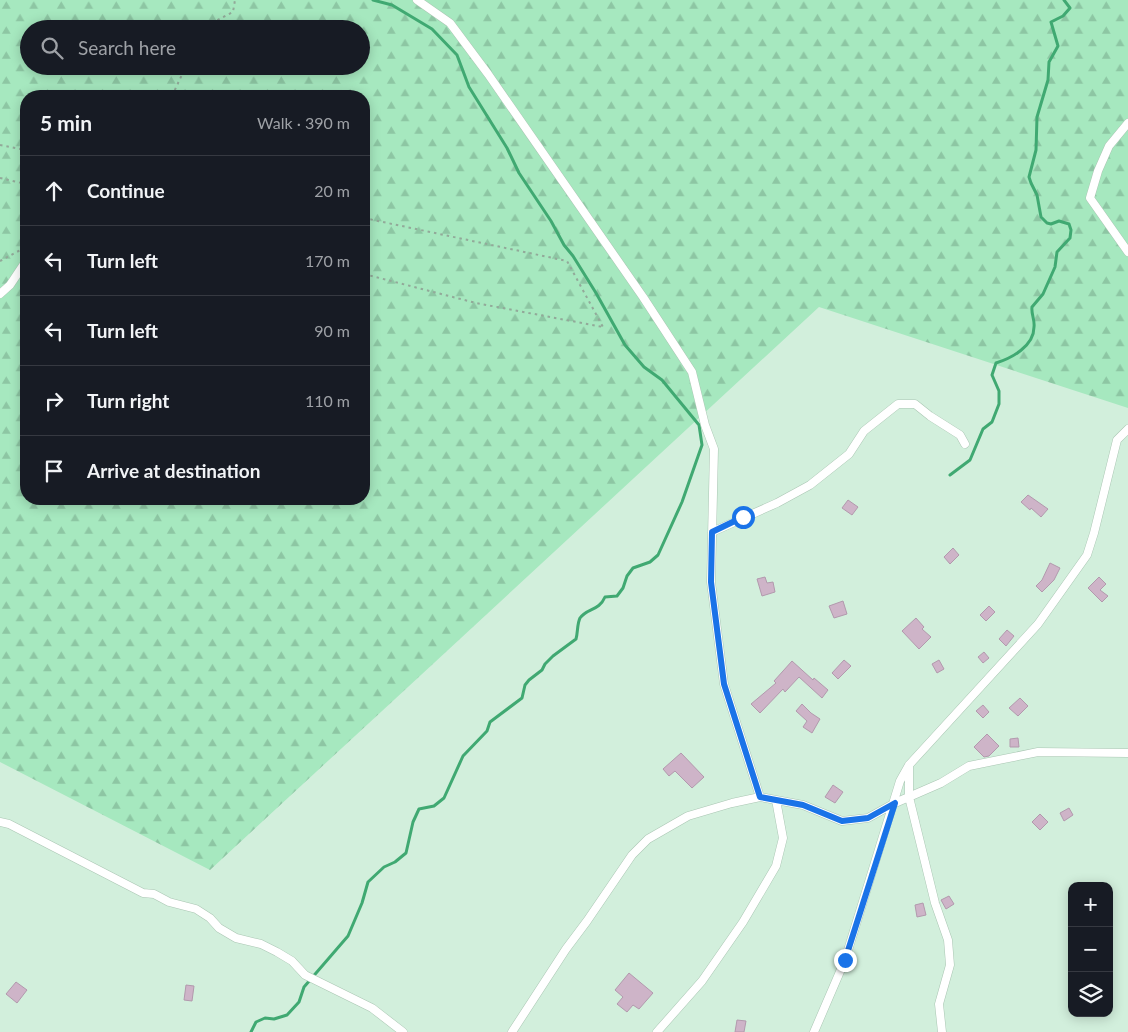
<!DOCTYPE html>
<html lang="en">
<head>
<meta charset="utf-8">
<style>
	:root { --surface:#171b24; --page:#242831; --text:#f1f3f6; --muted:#9ea1a6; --line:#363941 }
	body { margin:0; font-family:Lato,sans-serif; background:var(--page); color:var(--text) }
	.controls { position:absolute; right:15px; bottom:15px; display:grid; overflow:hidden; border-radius:10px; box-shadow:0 2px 12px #0003 }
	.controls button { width:45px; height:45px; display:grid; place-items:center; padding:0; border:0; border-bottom:1px solid var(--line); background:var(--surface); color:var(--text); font:25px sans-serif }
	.stop { position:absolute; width:15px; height:15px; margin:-11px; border:4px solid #1a73e8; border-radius:50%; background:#fff }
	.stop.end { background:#1a73e8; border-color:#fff; box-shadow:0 1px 5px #0008 }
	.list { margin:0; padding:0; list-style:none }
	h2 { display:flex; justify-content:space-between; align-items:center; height:65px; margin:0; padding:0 20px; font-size:21px }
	h2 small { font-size:16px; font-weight:400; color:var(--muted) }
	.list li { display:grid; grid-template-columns:32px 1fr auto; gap:15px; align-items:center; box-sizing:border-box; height:70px; padding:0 20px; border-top:1px solid var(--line) }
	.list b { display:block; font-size:19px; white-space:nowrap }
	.list em { font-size:16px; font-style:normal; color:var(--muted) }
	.icon { flex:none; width:28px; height:28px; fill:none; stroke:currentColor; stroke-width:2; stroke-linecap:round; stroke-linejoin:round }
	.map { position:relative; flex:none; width:1128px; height:1032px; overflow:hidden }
	.search { position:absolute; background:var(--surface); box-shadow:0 2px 12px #0003; left:20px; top:20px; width:350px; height:55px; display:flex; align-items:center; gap:12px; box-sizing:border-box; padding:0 18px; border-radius:28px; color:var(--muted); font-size:19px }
	.panel { position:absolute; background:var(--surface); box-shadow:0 2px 12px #0003; left:20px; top:90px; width:350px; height:415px; border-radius:20px }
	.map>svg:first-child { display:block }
	.forest { fill:url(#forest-firs); fill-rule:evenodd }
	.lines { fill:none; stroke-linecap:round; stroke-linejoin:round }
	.stream { stroke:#40a972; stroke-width:3 }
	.building { fill:#ceb4c8; stroke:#b299ad }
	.minor-casing { stroke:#aac6b3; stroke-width:9 }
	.path { stroke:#92a999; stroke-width:2; stroke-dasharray:2.5 4; stroke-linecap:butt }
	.minor { stroke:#fff; stroke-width:8 }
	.route { stroke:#1a73e8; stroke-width:6 }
</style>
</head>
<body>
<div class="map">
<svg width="1128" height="1032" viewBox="0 0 1128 1032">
	<defs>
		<pattern id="forest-firs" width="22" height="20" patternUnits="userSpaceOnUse" patternTransform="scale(1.25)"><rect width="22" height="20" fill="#a6e8bf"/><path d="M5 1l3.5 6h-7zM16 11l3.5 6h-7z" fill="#8dc6a3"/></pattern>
	</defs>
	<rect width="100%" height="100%" fill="#d2efdc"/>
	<path class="forest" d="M0,0H1128V408L819,307L210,870L0,762ZM29,29H361V66H29ZM26,96H364V499H26Z"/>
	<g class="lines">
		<path class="stream" d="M950,475L970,460L983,429L992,422L999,404V391L992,375L996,363C1012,358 1034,346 1034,327C1035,320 1031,314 1032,307L1043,294L1055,267L1057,252L1070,238L1071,230L1069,224L1059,221L1051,224L1047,223L1041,217L1037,195L1031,183L1029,177L1036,150L1037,117L1048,80L1049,62L1058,46L1051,22L1063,16L1070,8L1064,0
			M251,1032L256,1022L265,1018L274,1019L287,1015L299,1002L304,987L348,936L362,903L368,882L384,867L395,862L406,853L413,822L419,809L434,806L444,798L463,756L487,731L490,722L522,698L525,685L529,680L542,670L545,664L553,656L576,639C578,632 577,624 580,618C587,608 599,611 605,597L617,596L623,588L627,576L633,568L650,562L658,555L682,502L702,445L699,425L662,380L644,367L625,345L596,293L573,256L564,245L551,221L519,173L507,148L469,87L457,55L432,29L392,5L373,0"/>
	</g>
	<path class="building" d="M1028,495L1048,509L1041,517L1031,508L1030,510L1021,502Z
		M848,500L858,507L852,515L842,508Z
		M953,548L959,555L950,564L944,557Z
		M1050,563L1060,568L1054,580L1042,592L1036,586L1042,580Z
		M765,577L767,583L773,582L775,592L762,596L757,579Z
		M1099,577L1106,584L1100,590L1108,596L1102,602L1088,588Z
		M843,601L847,614L834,618L829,606Z
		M989,606L995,612L986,621L980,615Z
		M916,618L924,627L922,629L931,637L919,649L902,631Z
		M1007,630L1014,636L1006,646L999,639Z
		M984,652L989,658L983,663L978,657Z
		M844,660L851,666L838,679L832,673Z
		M939,660L944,669L937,673L932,664Z
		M792,661L813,680L814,678L828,690L822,698L799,677L785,692L783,689L760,713L751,704L776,683L774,681Z
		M1020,698L1028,706L1018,716L1009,708Z
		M802,704L811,713L820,719L812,733L803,727L807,721L796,711Z
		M983,705L989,712L983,718L976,711Z
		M987,734L999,746L989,756L984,757L974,747Z
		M1018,738L1019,747H1010V739Z
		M681,753L704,777L692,788L675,771L669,776L663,769Z
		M833,785L843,792L835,803L825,797Z
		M1069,808L1073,815L1064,821L1060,813Z
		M1040,814L1048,822L1040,830L1032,822Z
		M949,896L954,904L946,909L941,900Z
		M923,903L926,915L917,917L915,905Z
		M629,973L653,993L639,1009L633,1005L627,1012L617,1004L623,997L615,990Z
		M16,982L27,990L17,1003L6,994Z
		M186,985L194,986L192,1001L184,1000Z
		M737,1020L746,1021L744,1032H735Z"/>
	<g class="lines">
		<g class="minor-casing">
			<path id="minor" d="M417,0L450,23L488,74L643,297L692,372L705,425L714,449L711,582L724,684L760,797
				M1128,123L1109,146L1098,171L1090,198L1128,252
				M0,294L10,285L26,261
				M712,532L777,503L810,485L849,454L864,431L898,404H915L930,416L960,435L965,444
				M909,765V797L935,903L948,940L950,965L939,1004L942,1032
				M0,822L9,824L143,893L154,894L169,902L196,909L210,918L219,928L236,938L261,944L277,952L292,961L305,975L372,1008L403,1032
				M512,1032L566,949L587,921L632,855L648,839L688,816L732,803L760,797L803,805L842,821L868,818L895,803L941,783L969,766L1038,752L1128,753
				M657,1032L702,981L743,922L776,866L783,838L776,800
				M814,1032L845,960L900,781L909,765L1038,624L1087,555L1094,533L1117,440L1128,429"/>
		</g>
		<path class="path" d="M200,29L233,12L235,0
			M172,96L186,66
			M0,145L26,150
			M0,178L26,184
			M364,218L567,261L603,327
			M0,261L26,247
			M364,274L476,303L603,327"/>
		<use href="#minor" class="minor"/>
	</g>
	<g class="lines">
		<path class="route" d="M743,517L712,532L711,582L724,684L760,797L803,805L842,821L868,818L895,803L845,960"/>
	</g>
</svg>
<div class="controls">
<button>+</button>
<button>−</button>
<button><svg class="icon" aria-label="layers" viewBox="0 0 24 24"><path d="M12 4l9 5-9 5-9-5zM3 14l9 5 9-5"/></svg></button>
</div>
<div class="stop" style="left:743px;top:517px"></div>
<div class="stop end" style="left:845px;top:960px"></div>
<div class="search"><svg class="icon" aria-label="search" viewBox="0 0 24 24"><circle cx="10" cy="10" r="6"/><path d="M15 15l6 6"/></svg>Search here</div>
<section class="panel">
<h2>5 min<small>Walk · 390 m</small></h2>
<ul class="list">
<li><svg class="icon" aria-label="ahead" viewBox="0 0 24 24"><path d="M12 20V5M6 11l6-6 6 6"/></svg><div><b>Continue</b></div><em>20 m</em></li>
<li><svg class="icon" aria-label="left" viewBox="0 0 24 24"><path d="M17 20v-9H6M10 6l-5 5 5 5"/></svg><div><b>Turn left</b></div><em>170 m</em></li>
<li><svg class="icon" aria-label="left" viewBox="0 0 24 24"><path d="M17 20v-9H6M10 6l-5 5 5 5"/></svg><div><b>Turn left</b></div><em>90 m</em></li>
<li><svg class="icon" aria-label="right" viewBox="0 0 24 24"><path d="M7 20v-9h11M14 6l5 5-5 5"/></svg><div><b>Turn right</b></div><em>110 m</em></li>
<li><svg class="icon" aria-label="arrive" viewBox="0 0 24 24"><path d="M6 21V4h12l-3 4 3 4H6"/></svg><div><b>Arrive at destination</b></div></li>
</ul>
</section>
</div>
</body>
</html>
